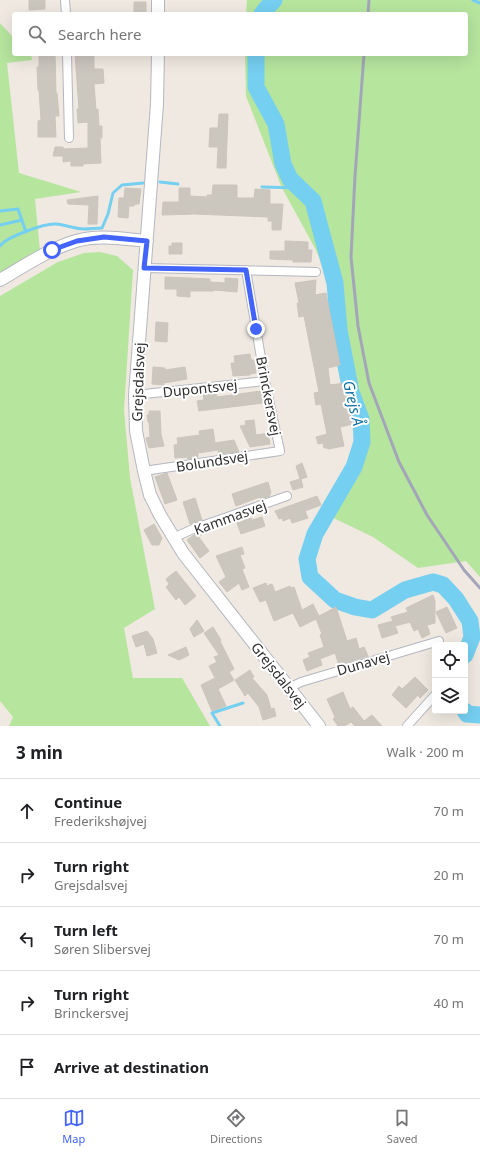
<!DOCTYPE html>
<html lang="en">
<head>
<meta charset="utf-8">
<style>
	:root { --surface:#fff; --page:#f6f6f6; --text:#202124; --muted:#757577; --line:#e0e0e0; --accent:#4264fb }
	body { margin:0; font-family:"Noto Sans",sans-serif; background:var(--page); color:var(--text) }
	.controls { position:absolute; right:12px; bottom:12px; display:grid; overflow:hidden; border-radius:4px; box-shadow:0 4px 16px #0002 }
	.controls button { width:36px; height:36px; display:grid; place-items:center; padding:0; border:0; border-bottom:1px solid var(--line); background:var(--surface); color:var(--text); font:20px sans-serif }
	.stop { position:absolute; width:12px; height:12px; margin:-9px; border:3px solid #4264fb; border-radius:50%; background:#fff }
	.stop.end { background:#4264fb; border-color:#fff; box-shadow:0 1px 4px #0008 }
	.list { margin:0; padding:0; list-style:none }
	h2 { display:flex; justify-content:space-between; align-items:center; height:52px; margin:0; padding:0 16px; font-size:17px }
	h2 small { font-size:13px; font-weight:400; color:var(--muted) }
	.list li { display:grid; grid-template-columns:26px 1fr auto; gap:12px; align-items:center; box-sizing:border-box; height:64px; padding:0 16px; border-top:1px solid var(--line) }
	.list b { display:block; font-size:15px; white-space:nowrap }
	.list p { margin:0; font-size:13px; white-space:nowrap; color:var(--muted) }
	.list em { font-size:13px; font-style:normal; color:var(--muted) }
	.icon { flex:none; width:22px; height:22px; fill:none; stroke:currentColor; stroke-width:2; stroke-linecap:round; stroke-linejoin:round }
	.map { position:relative; flex:none; width:480px; height:726px; overflow:hidden }
	.search { position:absolute; background:var(--surface); box-shadow:0 4px 16px #0002; left:12px; right:12px; top:12px; height:44px; display:flex; align-items:center; gap:10px; box-sizing:border-box; padding:0 14px; border-radius:4px; color:var(--muted); font-size:15px }
	.sheet { height:372px; background:var(--surface) }
	nav { display:flex; justify-content:space-around; align-items:center; box-sizing:border-box; height:56px; border-top:1px solid var(--line); background:var(--surface); font-size:11px; color:var(--muted) }
	nav a { display:grid; justify-items:center; gap:2px }
	nav .on { color:var(--accent) }
	.map>svg:first-child { display:block }
	.green { fill:#b6e59e }
	.lines { fill:none; stroke-linecap:round; stroke-linejoin:round }
	.stream { stroke:#75cff0; stroke-width:3 }
	.river { stroke:#75cff0; stroke-width:17 }
	.building { fill:#cbc7bf; stroke:#cbc5ba }
	.street-casing { stroke:#b4b7c1; stroke-width:10 }
	.secondary-casing { stroke:#b4b7c1; stroke-width:14 }
	.street { stroke:#fff; stroke-width:8 }
	.secondary { stroke:#fff; stroke-width:12 }
	.rail { stroke:#a3a6b8; stroke-width:3 }
	.route { stroke:#4264fb; stroke-width:5 }
	.labels { text-anchor:middle; dominant-baseline:central; stroke-width:4; stroke-linejoin:round; paint-order:stroke }
	.street-label { font-size:14px; fill:#2e2e2e; stroke:#fff }
	.water-label { font-size:15px; font-style:italic; fill:#0d6fa3; stroke:#fff }
</style>
</head>
<body>
<div class="map">
<svg width="480" height="726" viewBox="0 0 480 726">
	<rect width="100%" height="100%" fill="#efe9e1"/>
	<path class="green" d="M247,0H480V577L466,561L418,568L373,537L321,512L355,452L358,429L347,393L330,285L316,250L282,188L246,96L245,54H466V14H246Z
		M0,23L12,36L14,37V54H31L32,60L7,63L19,173L81,192L35,199L40,251L0,274Z
		M100,252L117,256L133,270L124,410L130,478L155,609L124,628L133,678H182L210,726H9L13,717L0,701V296L58,262L84,253Z"/>
	<g class="lines">
		<path class="stream" d="M473,0L480,3
			M160,182L178,184
			M262,187L300,188
			M0,211L18,209L26,232
			M0,225L22,220
			M0,246C6,237 45,223 56,224C66,225 75,229 84,229C90,229 96,228 102,228L108,214L113,193L122,185L143,183
			M220,726L212,713L243,703"/>
		<path class="river" d="M262,14L265,10L274,0
			M256,54V87L276,124L283,164L290,179L313,201L335,283L339,330L351,392L361,419L362,442L354,467L315,534L307,559L310,577L335,600L355,607L372,610L405,590L433,582L443,585L456,599L470,621L472,637L465,655
			M465,711L467,714L480,715"/>
	</g>
	<path class="building" d="M29,0H45V9L29,10Z
		M134,2H146V14H134Z
		M39,54H55L56,93H57L59,116H55L56,137H38V121L41,120L39,90H38L37,67H39Z
		M75,54H94V69H103L104,83L94,84L96,110L98,109L99,126H102V138H100L101,163L83,164V166H71V161L63,162V156H53L55,147H63L64,149L88,148V122L78,123L77,109H79Z
		M219,114H228L226,168H217L218,147H209L210,128H218Z
		M213,185H237V198H254L255,189L270,190V204H283L281,230H272V221H268V217L194,214L162,215L163,202H179V188H190V196L207,197V195H212Z
		M125,188L141,189L139,204H135L134,206H129L128,218L118,217L119,198H124Z
		M98,196L97,224H88L89,205L68,204L67,200Z
		M285,241L308,242V250H312L311,262H293V260L270,259V251H285Z
		M172,243H182V254H169V246H172Z
		M165,277L210,279V282L225,283V278L238,279L237,292L214,290V291H190V297L177,296V289H165Z
		M316,280L315,295L326,293L340,365L328,368L330,385L345,383L353,424L340,427L344,446L328,449L327,448H324L323,443L318,444L316,437L327,434L321,404L316,405L314,393L319,392L304,316L299,317L297,303H299L295,283Z
		M156,322L168,323L167,342L155,341Z
		M250,354L251,360H254L256,373L250,374V375L233,376L231,363H235L234,356Z
		M153,367L165,368V370L185,367L187,379L164,383V385L152,384Z
		M261,391L263,403L199,411L197,401L204,400L203,393L216,392L217,397Z
		M149,411H160L161,434L164,446L149,448L146,438L150,437L149,422H148L147,415H149Z
		M254,420L256,435L268,433L270,444L250,447L240,426L246,425L245,421Z
		M213,429L215,443L234,440L239,452L219,454L218,450L198,453V457L188,459L187,457L175,458L174,445L178,444L177,438L200,435L199,431Z
		M302,463L307,477L301,479L303,487L293,490L290,482L300,479L296,466Z
		M167,473L177,500L165,504L155,477Z
		M268,482L271,493L270,494V496L261,499L260,497L236,506L232,494Z
		M317,496L321,505L305,511L308,518L292,523L290,518L283,521L282,518L279,519L275,511Z
		M195,498L202,520L190,524L183,502Z
		M262,517L265,526L241,534L237,523L251,518L252,520Z
		M154,524L162,538L159,545H152L144,530Z
		M206,530L207,533L198,536L209,551L200,558L187,540L194,535Z
		M242,547L244,554L240,555L245,568L242,569L249,587L242,590L239,583L227,592L219,582L226,577L216,556Z
		M176,571L196,596L185,605L179,597L176,600L166,587L169,584L166,579Z
		M266,583L267,586L272,584L275,592L290,586L291,588L294,587L302,610L313,604L319,616L336,607L347,641L356,638L359,649L364,647L368,656L339,665L335,653L320,659L322,665L307,671L303,660L310,657L308,653L324,647L320,635L322,634L316,619L300,627L293,613L274,621L266,600L260,602L253,588Z
		M433,595L435,601V623L427,625L430,634L422,638L418,629L414,631L410,622L395,626L398,633L382,638L378,625L393,621L391,617L408,612L406,608Z
		M447,607L457,628L446,633L436,612Z
		M197,620L204,631L194,637L190,629Z
		M213,627L221,640L220,641L234,669L229,672L234,680L218,689L226,706L212,711L201,685L215,678L209,666L217,662L214,657L219,655L204,633Z
		M147,631L153,639L157,653L147,656L144,644L136,647L132,636Z
		M186,647L189,655L179,660L168,655Z
		M250,670L254,677L252,678L267,695L271,709L274,708L276,716L263,720L259,707L248,693L245,696L235,680Z
		M415,677L428,690L420,698L418,695L406,708L392,695L399,686L402,689Z
		M343,692L350,709L353,707L364,721L372,715L382,726H355L351,722L345,726H338L333,719L335,717L327,699Z"/>
	<g class="lines">
		<g class="street-casing">
			<path id="street" d="M65,0L66,14
				M67,54L69,138
				M144,268L316,272
				M135,395L265,381
				M144,471L280,451L265,381L246,270
				M173,538L193,529L287,496
				M289,688L301,682L439,641
				M407,726L435,695"/>
		</g>
		<g class="secondary-casing">
			<path id="secondary" d="M158,0V14
				M158,54L157,104L135,395L136,431L144,471L150,495L160,515L183,553L319,726
				M0,280C24,266 49,249 76,241C99,234 124,239 147,241"/>
		</g>
		<use href="#street" class="street"/>
		<use href="#secondary" class="secondary"/>
		<path class="rail" d="M368,14L369,0
			M364,54L355,176L351,257L358,326L369,383L399,462L427,515L464,570L480,588"/>
	</g>
	<g class="lines">
		<path class="route" d="M52,250L77,241L104,237L147,241L144,268L246,270L256,329"/>
	</g>
	<g class="labels">
		<g class="street-label">
			<text transform="translate(138 382) rotate(-88)">Grejsdalsvej</text>
			<text transform="translate(200 388) rotate(-6)">Dupontsvej</text>
			<text transform="translate(269 396) rotate(79)">Brinckersvej</text>
			<text transform="translate(212 461) rotate(-9)">Bolundsvej</text>
			<text transform="translate(230 517) rotate(-20)">Kammasvej</text>
			<text transform="translate(363 663) rotate(-16)">Dunavej</text>
			<text transform="translate(279 675) rotate(52)">Grejsdalsvej</text>
		</g>
		<g class="water-label">
			<text transform="translate(354 403) rotate(77)">Grejs Å</text>
		</g>
	</g>
</svg>
<div class="controls">
<button><svg class="icon" aria-label="locate" viewBox="0 0 24 24"><circle cx="12" cy="12" r="6"/><path d="M12 2v4M12 18v4M2 12h4M18 12h4"/></svg></button>
<button><svg class="icon" aria-label="layers" viewBox="0 0 24 24"><path d="M12 4l9 5-9 5-9-5zM3 14l9 5 9-5"/></svg></button>
</div>
<div class="stop" style="left:52px;top:250px"></div>
<div class="stop end" style="left:256px;top:329px"></div>
<div class="search"><svg class="icon" aria-label="search" viewBox="0 0 24 24"><circle cx="10" cy="10" r="6"/><path d="M15 15l6 6"/></svg>Search here</div>
</div>
<section class="sheet">
<h2>3 min<small>Walk · 200 m</small></h2>
<ul class="list">
<li><svg class="icon" aria-label="ahead" viewBox="0 0 24 24"><path d="M12 20V5M6 11l6-6 6 6"/></svg><div><b>Continue</b><p>Frederikshøjvej</p></div><em>70 m</em></li>
<li><svg class="icon" aria-label="right" viewBox="0 0 24 24"><path d="M7 20v-9h11M14 6l5 5-5 5"/></svg><div><b>Turn right</b><p>Grejsdalsvej</p></div><em>20 m</em></li>
<li><svg class="icon" aria-label="left" viewBox="0 0 24 24"><path d="M17 20v-9H6M10 6l-5 5 5 5"/></svg><div><b>Turn left</b><p>Søren Slibersvej</p></div><em>70 m</em></li>
<li><svg class="icon" aria-label="right" viewBox="0 0 24 24"><path d="M7 20v-9h11M14 6l5 5-5 5"/></svg><div><b>Turn right</b><p>Brinckersvej</p></div><em>40 m</em></li>
<li><svg class="icon" aria-label="arrive" viewBox="0 0 24 24"><path d="M6 21V4h12l-3 4 3 4H6"/></svg><div><b>Arrive at destination</b></div></li>
</ul>
</section>
<nav>
<a class="on"><svg class="icon" aria-label="map" viewBox="0 0 24 24"><path d="M3 6l6-2 6 2 6-2v14l-6 2-6-2-6 2zM9 4v14M15 6v14"/></svg>Map</a>
<a><svg class="icon" aria-label="directions" viewBox="0 0 24 24"><path d="M12 3l9 9-9 9-9-9zM9 14v-3h6M13 9l2 2-2 2"/></svg>Directions</a>
<a><svg class="icon" aria-label="saved" viewBox="0 0 24 24"><path d="M7 4h10v16l-5-4-5 4z"/></svg>Saved</a>
</nav>
</body>
</html>
